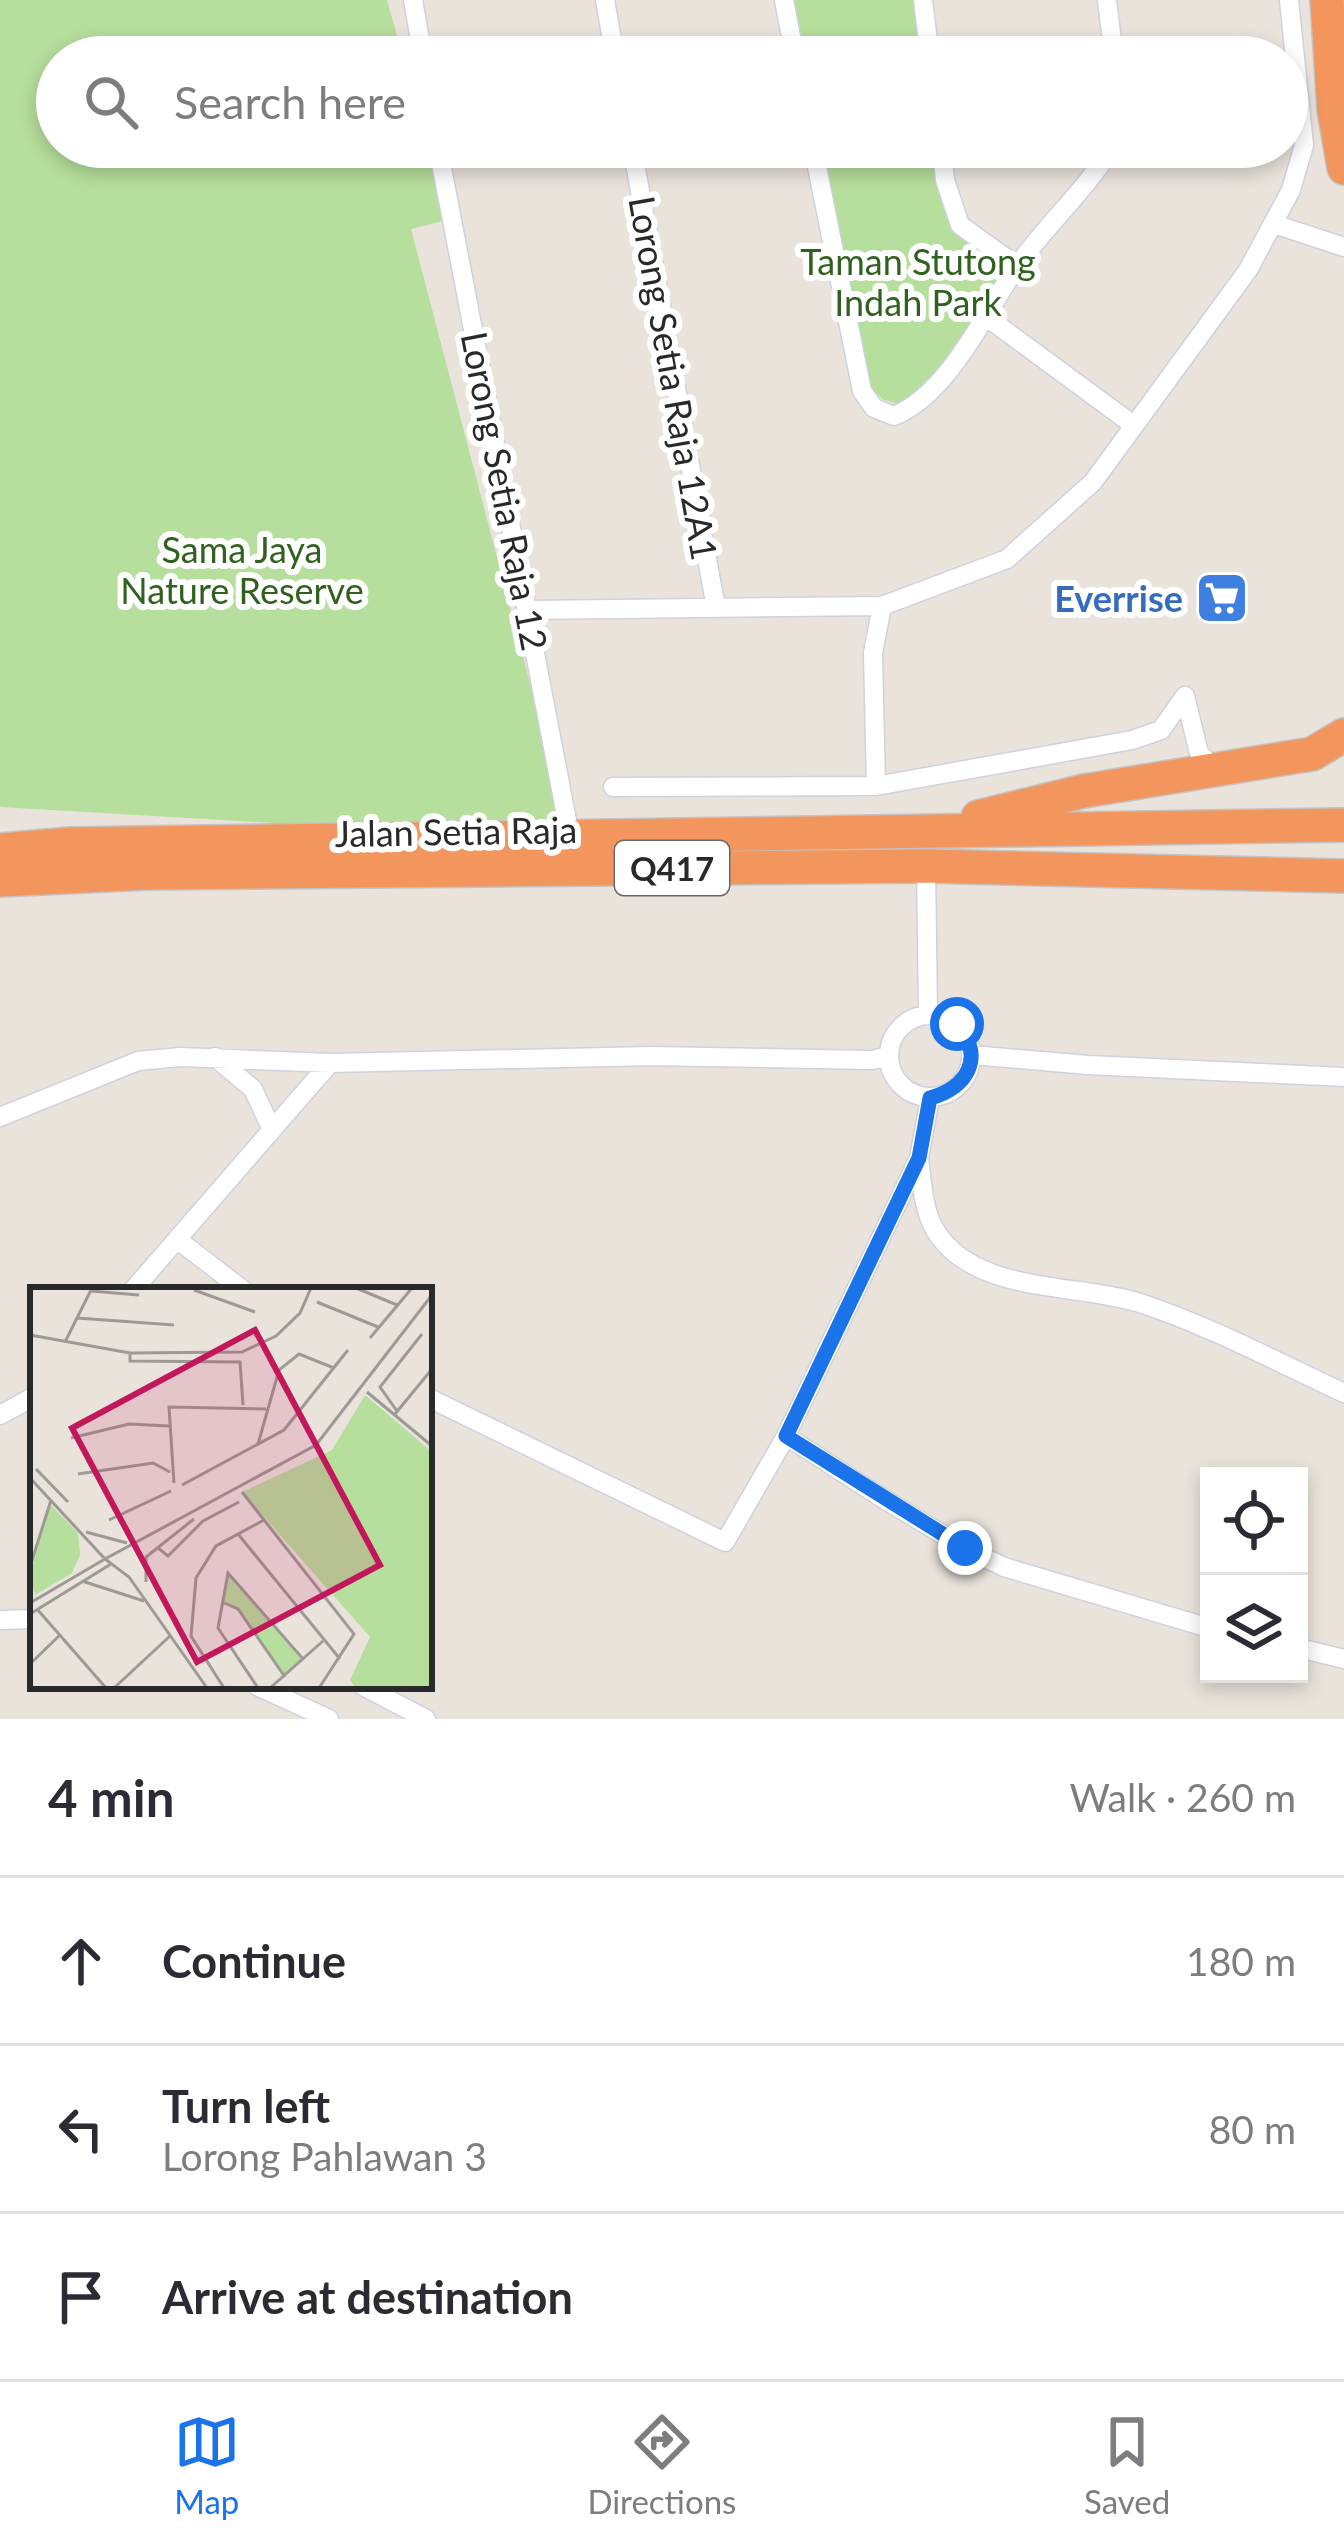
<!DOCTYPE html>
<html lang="en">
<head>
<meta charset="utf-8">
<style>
	:root { --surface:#fff; --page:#f7f7f7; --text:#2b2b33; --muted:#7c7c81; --line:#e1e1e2; --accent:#1a73e8 }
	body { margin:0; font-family:Lato,sans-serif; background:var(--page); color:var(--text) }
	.controls { position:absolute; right:36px; bottom:36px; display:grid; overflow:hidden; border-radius:0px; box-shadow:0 6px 18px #0003 }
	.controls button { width:108px; height:108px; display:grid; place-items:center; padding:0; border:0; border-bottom:3px solid var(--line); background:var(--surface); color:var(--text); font:60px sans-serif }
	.stop { position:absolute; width:36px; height:36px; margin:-27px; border:9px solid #1a73e8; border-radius:50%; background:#fff }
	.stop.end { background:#1a73e8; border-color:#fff; box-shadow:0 3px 12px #0008 }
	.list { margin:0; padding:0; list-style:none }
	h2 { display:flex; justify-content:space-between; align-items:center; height:156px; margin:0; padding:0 48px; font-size:51px }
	h2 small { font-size:39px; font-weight:400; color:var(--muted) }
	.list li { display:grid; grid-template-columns:78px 1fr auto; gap:36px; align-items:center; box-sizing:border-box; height:168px; padding:0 48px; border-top:3px solid var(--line) }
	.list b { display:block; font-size:45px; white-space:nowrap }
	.list p { margin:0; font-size:39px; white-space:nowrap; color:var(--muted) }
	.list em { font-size:39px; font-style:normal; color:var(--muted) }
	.icon { flex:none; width:66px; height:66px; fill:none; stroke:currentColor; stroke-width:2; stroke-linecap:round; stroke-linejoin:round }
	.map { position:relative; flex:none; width:1344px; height:1719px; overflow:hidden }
	.search { position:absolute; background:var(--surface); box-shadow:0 6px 18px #0003; left:36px; right:36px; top:36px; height:132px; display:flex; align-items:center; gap:30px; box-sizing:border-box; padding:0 42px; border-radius:66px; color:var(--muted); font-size:45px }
	.sheet { height:660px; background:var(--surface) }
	nav { display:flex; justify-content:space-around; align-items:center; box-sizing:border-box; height:168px; border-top:3px solid var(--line); background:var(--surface); font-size:33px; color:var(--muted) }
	nav a { display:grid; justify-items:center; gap:6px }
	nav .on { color:var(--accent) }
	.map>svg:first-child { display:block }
	.green { fill:#b6de9c }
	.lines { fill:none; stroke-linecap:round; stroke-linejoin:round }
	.street-casing { stroke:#ced2dd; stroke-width:21 }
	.highway-casing { stroke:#c3c3c3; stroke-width:36 }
	.street { stroke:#fff; stroke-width:18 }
	.highway { stroke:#f3965e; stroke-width:33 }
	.route { stroke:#1a73e8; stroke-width:15 }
	.labels { text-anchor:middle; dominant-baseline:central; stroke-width:12; stroke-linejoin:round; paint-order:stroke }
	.shield { fill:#fff; stroke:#696969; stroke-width:3 }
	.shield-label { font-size:33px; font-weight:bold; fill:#292929 }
	.park-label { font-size:36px; fill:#30611e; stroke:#fff }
	.street-label { font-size:36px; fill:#292929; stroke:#fff }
	.shop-label { font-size:36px; font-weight:bold; fill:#366cbe; stroke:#fff; text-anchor:end }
	.inset-road { fill:none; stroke:#9d9994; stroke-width:3 }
	.view { fill:#c2185b; fill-opacity:0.15; stroke:#c2185b; stroke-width:6 }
	.inset-edge { fill:none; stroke:#292929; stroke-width:6 }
</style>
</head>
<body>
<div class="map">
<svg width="1344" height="1719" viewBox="0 0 1344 1719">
	<rect width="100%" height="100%" fill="#eae3dc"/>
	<path class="green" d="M0,0H387L403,57H57V147H430L451,219L411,229L570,836H499L0,807Z
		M790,0H920L928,57H801Z
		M820,147H940L959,225L1004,267C976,316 948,373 900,404L884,400L871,389Z"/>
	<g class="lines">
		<g class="street-casing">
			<path id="street" d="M413,0L423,57
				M605,0L615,57
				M784,0L795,57
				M923,0L930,57
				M1107,0L1114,57
				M438,147L570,836
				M632,147L716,608
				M813,147L862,391L874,408L894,416C950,393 985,312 1018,265C1047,224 1086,190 1112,147
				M942,147L945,180L960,225L1017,266
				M1274,224L1344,247
				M988,318L1132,424
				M529,610L882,606L1007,559L1093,482L1248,270L1291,190L1304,145L1289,0
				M1185,696L1199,753L1216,769
				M876,786L873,653L882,606
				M613,787L876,786L1132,740L1161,730L1185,696
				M926,866L928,1014
				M889 1056a41 41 0 1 1 82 0a41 41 0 1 1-82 0Z
				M972,1055L1088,1065L1344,1077
				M215,1057L253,1089L272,1130
				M0,1117L138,1061L180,1057L330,1063L652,1056L872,1060L888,1056
				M919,1158C922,1181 923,1210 935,1230C974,1295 1079,1283 1140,1303C1210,1326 1277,1362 1344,1393
				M178,1240L243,1290
				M133,1290L330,1063
				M429,1398L725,1542L786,1436L919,1158L930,1098
				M0,1415L33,1397
				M786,1436L879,1496L965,1548L1004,1567L1209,1628
				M0,1620L33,1619
				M1299,1648L1344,1659
				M257,1686L329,1719
				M363,1686L426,1719"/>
		</g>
		<g class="highway-casing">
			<path id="highway" d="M1327,0L1334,110L1344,168
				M978,817L1084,791L1312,754L1344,735
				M0,850L70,844L1344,825
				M0,880L147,873L926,866L1344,876"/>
		</g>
		<use href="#street" class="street"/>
		<use href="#highway" class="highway"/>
	</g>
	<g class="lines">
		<path class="route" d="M957,1024C986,1057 967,1088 930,1098L919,1158L786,1436L965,1548"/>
	</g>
	<defs>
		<g id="supermarket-square" transform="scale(2.7)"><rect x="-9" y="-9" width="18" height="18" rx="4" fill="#3f7fe0" stroke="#fff"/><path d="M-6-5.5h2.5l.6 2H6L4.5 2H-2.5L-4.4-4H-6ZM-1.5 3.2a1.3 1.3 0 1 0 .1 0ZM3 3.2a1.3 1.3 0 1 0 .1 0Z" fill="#fff"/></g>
	</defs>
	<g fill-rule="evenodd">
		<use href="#supermarket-square" x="1222" y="598"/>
	</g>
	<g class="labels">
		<rect class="shield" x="615" y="841" width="114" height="54" rx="9"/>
		<g class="shield-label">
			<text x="672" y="868">Q417</text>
		</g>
		<g class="park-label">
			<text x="918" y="261">Taman Stutong<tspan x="918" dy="41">Indah Park</tspan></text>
			<text x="242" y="549">Sama Jaya<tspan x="242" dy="41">Nature Reserve</tspan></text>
		</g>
		<g class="street-label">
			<text transform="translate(674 378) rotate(80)">Lorong Setia Raja 12A1</text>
			<text transform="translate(505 491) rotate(79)">Lorong Setia Raja 12</text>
			<text transform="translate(456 831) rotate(-1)">Jalan Setia Raja</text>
		</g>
		<g class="shop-label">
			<text x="1183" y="598">Everrise</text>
		</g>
	</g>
	<g transform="translate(30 1287)">
		<rect width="402" height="402" fill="#eae3dc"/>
		<path d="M335,108L402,165V401H326L320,393L340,350L212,205L302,163ZM20,217L48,246L50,268L42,286L5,308L0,288ZM198,288L271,372L255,388L208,322L194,314Z" fill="#b6de9c"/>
		<path class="inset-road" d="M326,1L367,18M164,3L225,25M61,4L109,8M287,15L348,40M47,31L144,38M0,48L100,66L212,65L246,49L270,26L281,1M340,51L382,1M35,55L62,1M100,66V74L210,75L213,118M337,105L402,159M367,124L350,100L392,47M365,127L402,82M41,151L99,137L139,139M228,157L249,83L269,67L304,81M6,182L38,215M48,187L123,176L140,185M0,191L75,272L0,316M144,196L139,120L236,122M152,198L254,143L318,63M212,205L324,347L289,401M79,233L141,204M56,245L97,256M208,247L310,372M128,261L138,269L173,234L209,215M0,280L21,213M52,294L114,314M116,295V270L164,232M192,315L208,322L255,390M7,322L76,401M0,327L81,277M0,377L31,347M84,401L140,349M177,401L99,290L75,272L286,158L402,8M194,401L161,349L166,291L186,259L234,233M228,401L188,341L198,286L273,372M240,401L293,354"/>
		<path class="view" d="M225,43L350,278L167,375L42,141Z"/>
		<rect width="402" height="402" class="inset-edge"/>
	</g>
</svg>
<div class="controls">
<button><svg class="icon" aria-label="locate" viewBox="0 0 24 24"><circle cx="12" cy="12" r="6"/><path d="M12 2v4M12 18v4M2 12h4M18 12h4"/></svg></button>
<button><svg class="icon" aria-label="layers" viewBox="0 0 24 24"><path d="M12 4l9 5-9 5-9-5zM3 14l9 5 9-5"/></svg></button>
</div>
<div class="stop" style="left:957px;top:1024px"></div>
<div class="stop end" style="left:965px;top:1548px"></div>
<div class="search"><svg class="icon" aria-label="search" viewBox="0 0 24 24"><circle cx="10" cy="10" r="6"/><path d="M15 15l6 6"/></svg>Search here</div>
</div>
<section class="sheet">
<h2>4 min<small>Walk · 260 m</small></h2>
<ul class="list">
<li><svg class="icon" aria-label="ahead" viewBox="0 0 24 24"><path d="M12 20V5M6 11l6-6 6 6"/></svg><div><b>Continue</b></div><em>180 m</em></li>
<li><svg class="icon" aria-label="left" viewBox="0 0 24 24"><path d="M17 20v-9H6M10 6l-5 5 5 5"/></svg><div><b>Turn left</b><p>Lorong Pahlawan 3</p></div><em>80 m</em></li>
<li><svg class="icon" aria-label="arrive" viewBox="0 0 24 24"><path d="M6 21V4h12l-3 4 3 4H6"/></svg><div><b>Arrive at destination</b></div></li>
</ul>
</section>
<nav>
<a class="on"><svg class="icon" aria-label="map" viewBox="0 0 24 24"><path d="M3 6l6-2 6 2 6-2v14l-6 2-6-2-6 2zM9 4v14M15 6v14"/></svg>Map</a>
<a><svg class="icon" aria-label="directions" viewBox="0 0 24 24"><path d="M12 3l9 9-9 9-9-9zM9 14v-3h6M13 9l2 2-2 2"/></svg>Directions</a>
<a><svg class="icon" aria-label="saved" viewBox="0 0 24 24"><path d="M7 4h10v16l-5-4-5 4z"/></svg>Saved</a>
</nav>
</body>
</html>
